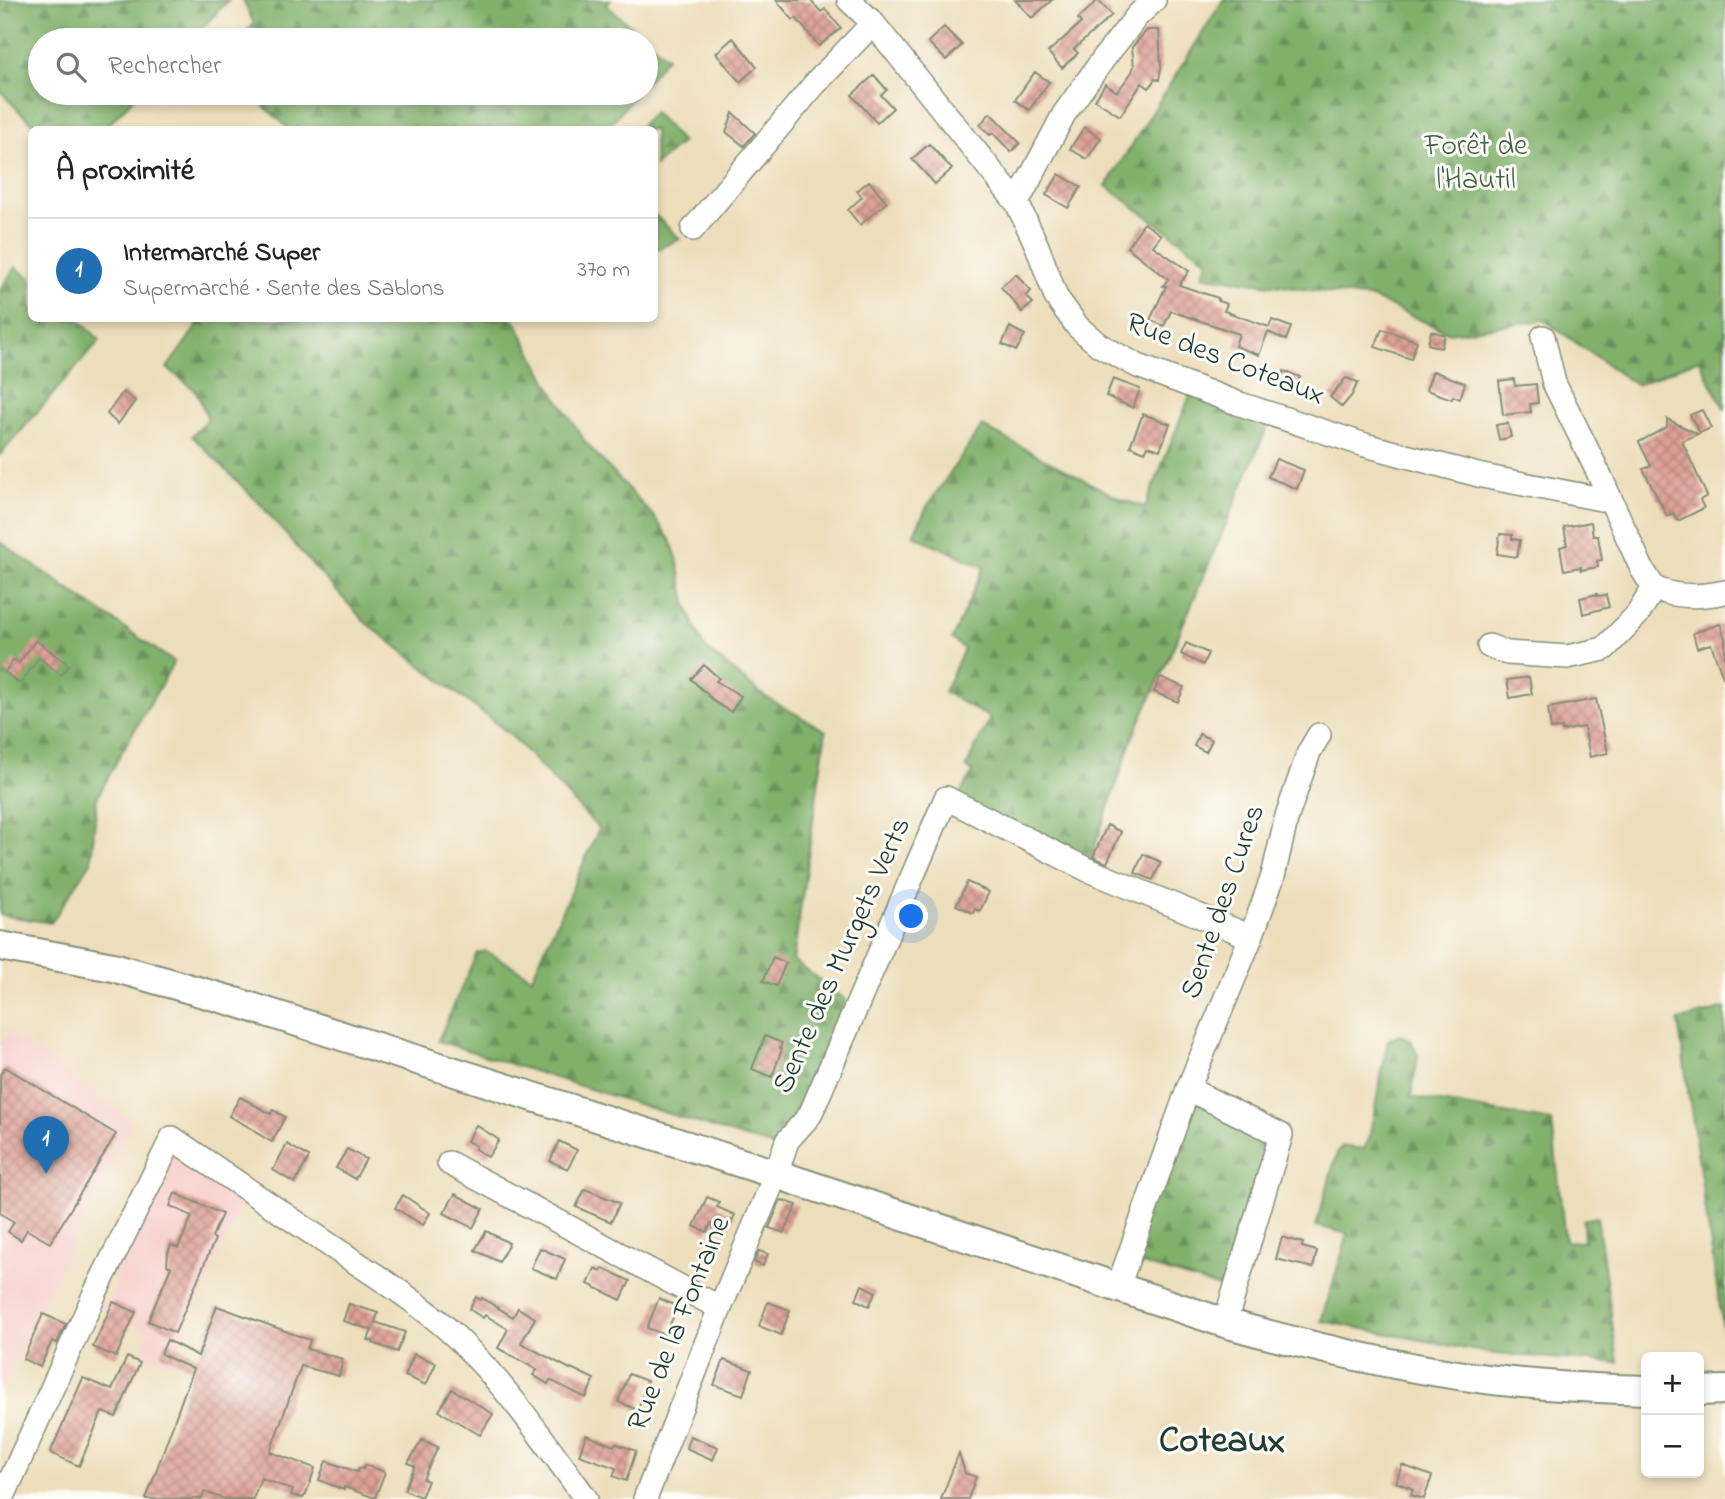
<!DOCTYPE html>
<html lang="fr">
<head>
<meta charset="utf-8">
<style>
	:root { --surface:#fff; --page:#f6f6f6; --text:#222; --muted:#767676; --line:#e0e0e0; --accent:#1f6fb2 }
	body { margin:0; font-family:"Indie Flower",sans-serif; background:var(--page); color:var(--text) }
	.controls { position:absolute; right:21px; bottom:21px; display:grid; overflow:hidden; border-radius:10px; box-shadow:0 4px 10px #0003 }
	.controls button { width:63px; height:63px; display:grid; place-items:center; padding:0; border:0; border-bottom:2px solid var(--line); background:var(--surface); color:var(--text); font:35px sans-serif }
	.you { position:absolute; left:912px; top:917px; width:24px; height:24px; margin:-18px; border:5px solid #fff; border-radius:50%; background:#1a73e8; box-shadow:0 0 0 10px #1a73e833 }
	.badge { display:grid; place-items:center; width:46px; height:46px; border-radius:50%; background:var(--accent); color:#fff; font-size:23px; font-weight:700 }
	.pin { position:absolute; translate:-50% -58px; filter:drop-shadow(0 2px 4px #0008) }
	.pin::after { content:''; position:absolute; top:37px; width:24px; height:21px; background:inherit; clip-path:polygon(0 0,100% 0,50% 100%) }
	.list { margin:0; padding:0; list-style:none }
	h2 { display:flex; justify-content:space-between; align-items:center; height:91px; margin:0; padding:0 28px; font-size:30px }
	h2 small { font-size:23px; font-weight:400; color:var(--muted) }
	.list li { display:grid; grid-template-columns:46px 1fr auto; gap:21px; align-items:center; box-sizing:border-box; height:105px; padding:0 28px; border-top:2px solid var(--line) }
	.list b { display:block; font-size:26px; white-space:nowrap }
	.list p { margin:0; font-size:23px; white-space:nowrap; color:var(--muted) }
	.list em { font-size:23px; font-style:normal; color:var(--muted) }
	.icon { flex:none; width:38px; height:38px; fill:none; stroke:currentColor; stroke-width:2; stroke-linecap:round; stroke-linejoin:round }
	.map { position:relative; flex:none; width:1725px; height:1499px; overflow:hidden }
	.search { position:absolute; background:var(--surface); box-shadow:0 4px 10px #0003; left:28px; top:28px; width:630px; height:77px; display:flex; align-items:center; gap:18px; box-sizing:border-box; padding:0 24px; border-radius:38px; color:var(--muted); font-size:26px }
	.panel { position:absolute; background:var(--surface); box-shadow:0 4px 10px #0003; left:28px; top:126px; width:630px; height:196px; border-radius:10px }
	.map>svg:first-child { display:block }
	.built { fill:#f7d0cc }
	.forest { fill:url(#forest-firs); stroke:#507650; stroke-width:2 }
	.building { fill:url(#building-cross-hatch) }
	.lines { fill:none; stroke-linecap:round; stroke-linejoin:round }
	.minor-casing { stroke:#868e78; stroke-width:26 }
	.major-casing { stroke:#868e78; stroke-width:32 }
	.minor { stroke:#fff; stroke-width:23 }
	.major { stroke:#fff; stroke-width:28 }
	.labels { text-anchor:middle; dominant-baseline:central; stroke-width:6; stroke-linejoin:round; paint-order:stroke }
	.park-label { font-size:30px; fill:#3f6146; stroke:#fdfcf7 }
	.street-label { font-size:30px; fill:#1f3d34; stroke:#fdfcf7 }
	.district-label { font-size:37px; font-weight:bold; fill:#1f3d34; stroke:#fdfcf7 }
</style>
</head>
<body>
<div class="map">
<svg width="1725" height="1499" viewBox="0 0 1725 1499">
	<defs>
		<pattern id="forest-firs" width="22" height="20" patternUnits="userSpaceOnUse" patternTransform="scale(1.75)"><rect width="22" height="20" fill="#80b06b"/><path d="M5 1l3.5 6h-7zM16 11l3.5 6h-7z" fill="#689059"/></pattern>
		<pattern id="building-cross-hatch" width="8" height="8" patternUnits="userSpaceOnUse" patternTransform="scale(1.75)"><rect width="8" height="8" fill="#dea096"/><path d="M0 0l8 8M0 8l8-8" fill="none" stroke="#b3847b"/></pattern>
	</defs>
	<rect width="100%" height="100%" fill="#fdfcf7"/>
	<filter id="ink" filterUnits="userSpaceOnUse"><feTurbulence type="fractalNoise" baseFrequency=".0143" numOctaves="2"/><feDisplacementMap in="SourceGraphic" scale="14" xChannelSelector="R" yChannelSelector="G"/><feConvolveMatrix kernelMatrix="1 2 1 2 8 2 1 2 1" color-interpolation-filters="sRGB"/></filter>
	<filter id="wash" filterUnits="userSpaceOnUse"><feTurbulence type="fractalNoise" baseFrequency=".00686" numOctaves="4" result="noise"/><feDisplacementMap in="SourceGraphic" scale="28" xChannelSelector="R" yChannelSelector="G"/><feGaussianBlur stdDeviation="1.57" result="paint"/><feColorMatrix in="noise" values="0 0 0 0 0 0 0 0 0 0 0 0 0 0 0 0 0 1.4 0 .05"/><feComposite in="paint" operator="in"/></filter>
	<g filter="url(#wash)">
		<rect width="100%" height="100%" fill="#eddebb"/>
		<path class="built" d="M9,1031L133,1121L0,1391V1044Z
			M180,1151L245,1195L171,1365L141,1351L149,1331L99,1309L102,1302L110,1301L117,1285L113,1277L168,1154Z"/>
		<path class="forest" d="M0,0H229L190,40H40V93H139L103,130L39,129L19,111L0,91Z
			M243,0H611L606,5L667,57L646,82V40H239L254,24Z
			M1223,0H1725V410L1699,359L1636,385L1544,320L1449,333L1372,298L1202,276L1208,261L1106,186Z
			M250,93H637L606,129L290,130Z
			M654,112L682,142L655,166L654,130L637,129Z
			M655,215L680,239L655,250H654Z
			M15,267L31,278L32,318L78,319L100,340L0,455V290Z
			M202,319H514L548,383L586,443L655,518L671,541L677,558L686,602L695,627L705,648L764,696L826,731L793,960L846,1000L780,1149L438,1041L477,953L486,951L532,977L599,829L511,735L366,623L307,559L261,505L192,436L208,419L196,391L167,368Z
			M1191,393L1269,423L1167,662L1133,736L1089,863L957,799L973,772L966,767L990,718L944,692L964,649L952,639L984,567L913,535L928,505L982,426L1120,499L1145,507Z
			M0,542L174,662L119,757L97,798L91,862L51,923L0,915Z
			M1725,1008V1342L1678,1021Z
			M1400,1035L1411,1040L1418,1056L1411,1097L1552,1121L1565,1241L1584,1242L1583,1220L1597,1217L1618,1363L1494,1354L1321,1321L1348,1234L1316,1226L1337,1153L1342,1146L1364,1149L1369,1139L1388,1040Z
			M1188,1089L1286,1133L1231,1291L1119,1257Z"/>
		<g id="blocks">
			<path class="building" d="M776,0H810L821,12L825,9L841,28L819,46L796,18L793,20Z
				M1015,0H1052L1032,18Z
				M1098,0L1112,15L1074,49L1078,53L1062,68L1048,52L1081,23L1078,19Z
				M944,27L962,45L946,60L928,42Z
				M1147,30H1159L1161,67L1159,80L1155,79L1149,88L1142,83L1120,116L1095,100L1105,84L1117,92L1132,72L1134,66L1132,47Z
				M733,38L757,67L740,82L716,53Z
				M1035,72L1049,82L1029,110L1015,100Z
				M874,75L887,90L881,95L893,108L877,123L852,95Z
				M733,113L755,133L744,146L726,132Z
				M990,113L1020,143L1011,152L993,133L990,135L980,125Z
				M1084,127L1101,138L1087,159L1070,149Z
				M929,144L952,169L935,184L912,159Z
				M1059,174L1081,187L1068,208L1046,195Z
				M869,181L887,202L860,225L848,210L862,197L857,191Z
				M1144,223L1161,235L1153,246L1189,271L1179,285L1218,298V301L1227,304L1224,311L1269,327L1272,320L1291,327L1286,340L1268,332L1259,355L1235,346L1239,334L1171,311L1164,326L1150,320L1166,286H1163L1168,279L1127,247Z
				M1016,274L1031,291L1026,296L1033,303L1022,312L1001,287Z
				M1010,327L1025,335L1016,351L1002,344Z
				M1382,329L1417,341L1411,359L1375,347Z
				M1431,331L1445,335L1441,348L1428,344Z
				M1284,371L1300,377L1294,390L1279,384Z
				M1433,371L1465,383L1460,399L1453,396L1452,399L1426,390Z
				M1346,378L1358,382L1352,395L1342,407L1330,397Z
				M1113,379L1140,389L1133,408L1106,396Z
				M1514,379L1515,386L1536,384L1538,403L1530,404L1531,412L1503,415L1499,381Z
				M123,392L135,401L118,424L107,414Z
				M1702,410L1711,428L1700,433L1690,415Z
				M1143,414L1170,424L1160,450L1148,446L1145,452L1130,446Z
				M1667,419L1698,434L1682,441L1707,496L1700,500L1704,508L1678,521L1673,513L1667,516L1643,469L1651,466L1639,442L1667,427Z
				M1508,423L1511,437L1499,440L1496,425Z
				M1276,459L1304,470L1297,489L1268,477Z
				M1591,522L1593,536H1598L1602,560L1597,561L1598,567L1581,570V567L1564,570L1560,547L1567,545L1564,527Z
				M1500,534L1512,535V539L1520,540L1517,557L1497,554Z
				M1597,594V596L1606,595L1609,607L1583,614L1580,598Z
				M1720,624L1725,638V677H1723L1711,644L1697,648L1693,633Z
				M36,640L69,665L61,675L39,658L20,684L5,672L14,659L19,663Z
				M1186,643L1208,653L1203,665L1181,654Z
				M704,665L719,678L716,681L741,696L731,712L715,702L691,679Z
				M1160,677L1184,687L1178,702L1154,692Z
				M1529,677L1532,694L1510,698L1507,680Z
				M1596,699L1608,753L1590,757L1584,727L1562,731V728L1551,729L1548,708Z
				M1199,734L1212,740L1206,752L1194,746Z
				M1107,825L1121,832L1107,863L1093,857Z
				M1143,854L1161,862L1153,880L1135,873Z
				M967,882L989,892L980,911L975,909L973,913L956,905Z
				M773,957L786,963L776,986L763,981Z
				M765,1036L782,1043L780,1048L782,1049L772,1077L752,1069Z
				M5,1067L116,1134L50,1243L27,1230L21,1240L8,1232L14,1222L0,1213V1075Z
				M240,1097L271,1114L273,1110L285,1117L272,1142L255,1132L256,1131L229,1116Z
				M476,1125L499,1140L488,1157L475,1149L476,1146L467,1141Z
				M559,1141L577,1150L568,1169L550,1161Z
				M287,1144L309,1157L295,1183L273,1170Z
				M347,1149L366,1159L355,1179L336,1168Z
				M585,1189L620,1203L611,1222L576,1207Z
				M175,1193L222,1214L212,1237L215,1239L175,1333L148,1321L171,1267L167,1265L168,1252L171,1245L178,1248L192,1216L170,1206Z
				M455,1194L483,1209L473,1228L444,1213Z
				M403,1195L430,1213L423,1225L395,1208Z
				M707,1197L719,1202L717,1207L735,1215L728,1228L715,1223L714,1225L711,1224L707,1232L694,1226Z
				M782,1200L797,1205L784,1233L769,1228L780,1201Z
				M486,1231L509,1243L499,1262L475,1250Z
				M1282,1237L1303,1243L1302,1247L1317,1251L1313,1268L1276,1259Z
				M540,1248L565,1259L557,1279L531,1268Z
				M759,1251L768,1254L763,1266L754,1262Z
				M595,1268L601,1271L603,1268L630,1281L621,1300L588,1284Z
				M862,1285L876,1292L869,1306L856,1300Z
				M476,1297L481,1300L482,1298L513,1317L518,1308L535,1318L521,1343L570,1369L571,1368L594,1379L586,1398L550,1380L548,1384L533,1375L537,1370L498,1348L508,1329L485,1315L483,1318L469,1309Z
				M659,1298L678,1307L665,1335L647,1328Z
				M113,1302L136,1312L116,1357L93,1347Z
				M768,1302L790,1310L781,1335L759,1326Z
				M349,1304L378,1313L375,1322L405,1332L397,1352L373,1343V1341L368,1340L372,1330L343,1321Z
				M217,1306L310,1340L307,1349L343,1359L339,1376L301,1366L270,1452L315,1468L306,1494L303,1498L291,1495L293,1490L261,1478L253,1499H225L204,1492L202,1499H146L193,1369L161,1354L167,1340L198,1356Z
				M43,1314L66,1324L57,1343L52,1341L40,1367L23,1359Z
				M414,1354L436,1363L426,1385L405,1376Z
				M127,1357L140,1363L116,1417L102,1412L79,1466L50,1453L83,1378L112,1390Z
				M724,1360L752,1370L743,1395L714,1385Z
				M629,1374L647,1381L638,1410L618,1402Z
				M452,1389L493,1414L480,1435L439,1411Z
				M586,1435L614,1446L615,1443L636,1451L626,1481L613,1476L616,1468L579,1455Z
				M690,1436L718,1447L713,1460L686,1448Z
				M422,1440L438,1447L423,1479L428,1481L421,1497L404,1490L415,1466L408,1463Z
				M959,1453L965,1473L976,1477L968,1499H941Z
				M326,1461L357,1472L359,1468L363,1469L365,1465L385,1472L375,1498L344,1487V1490L319,1480Z
				M1402,1465L1432,1476L1424,1499L1411,1495L1413,1489L1396,1482Z"/>
		</g>
	</g>
	<g filter="url(#ink)">
		<use href="#blocks" fill-opacity="0" stroke="#868e78" stroke-width="2"/>
		<g class="lines">
			<g class="minor-casing">
				<path id="minor" d="M849,0L873,23L1017,203L1037,246L1056,297L1078,327L1099,345L1138,366L1240,404L1365,445L1482,476L1611,501
					M1017,203L1064,114L1104,58L1138,15L1154,0
					M693,229L814,85L873,23
					M1543,337L1554,383L1600,476L1642,569L1654,588
					M1654,588C1676,598 1702,597 1725,592
					M1489,646L1507,653L1567,657L1604,649L1637,615L1654,588
					M449,1163L720,1308
					M1118,1287L1188,1089
					M1225,1323L1281,1135L1188,1089L1251,937L1273,876L1287,816L1309,752L1319,735
					M2,1499L96,1291L172,1138C228,1177 284,1214 340,1252C378,1277 423,1305 456,1337C506,1385 546,1443 586,1499
					M645,1499L720,1308L776,1174L787,1141L810,1115L946,798L1088,870L1251,937"/>
			</g>
			<g class="major-casing">
				<path id="major" d="M0,946L113,967L232,1001L776,1174L1225,1323C1311,1347 1398,1368 1486,1379C1540,1386 1593,1388 1646,1390
					M1699,1391L1725,1390"/>
			</g>
			<use href="#minor" class="minor"/>
			<use href="#major" class="major"/>
		</g>
	</g>
	<g class="labels">
		<g class="park-label">
			<text x="1476" y="147">Forêt de<tspan x="1476" dy="34">l'Hautil</tspan></text>
		</g>
		<g class="street-label">
			<text transform="translate(1225 360) rotate(21)">Rue des Coteaux</text>
			<text transform="translate(1224 902) rotate(-71)">Sente des Cures</text>
			<text transform="translate(843 956) rotate(-66)">Sente des Murgets Verts</text>
			<text transform="translate(680 1324) rotate(-68)">Rue de la Fontaine</text>
		</g>
		<g class="district-label">
			<text x="1222" y="1442">Coteaux</text>
		</g>
	</g>
</svg>
<div class="controls">
<button>+</button>
<button>−</button>
</div>
<div class="you"></div>
<div class="pin badge" style="left:46px;top:1174px">1</div>
<div class="search"><svg class="icon" aria-label="search" viewBox="0 0 24 24"><circle cx="10" cy="10" r="6"/><path d="M15 15l6 6"/></svg>Rechercher</div>
<section class="panel">
<h2>À proximité<small></small></h2>
<ul class="list">
<li><span class="badge">1</span><div><b>Intermarché Super</b><p>Supermarché · Sente des Sablons</p></div><em>370 m</em></li>
</ul>
</section>
</div>
</body>
</html>
